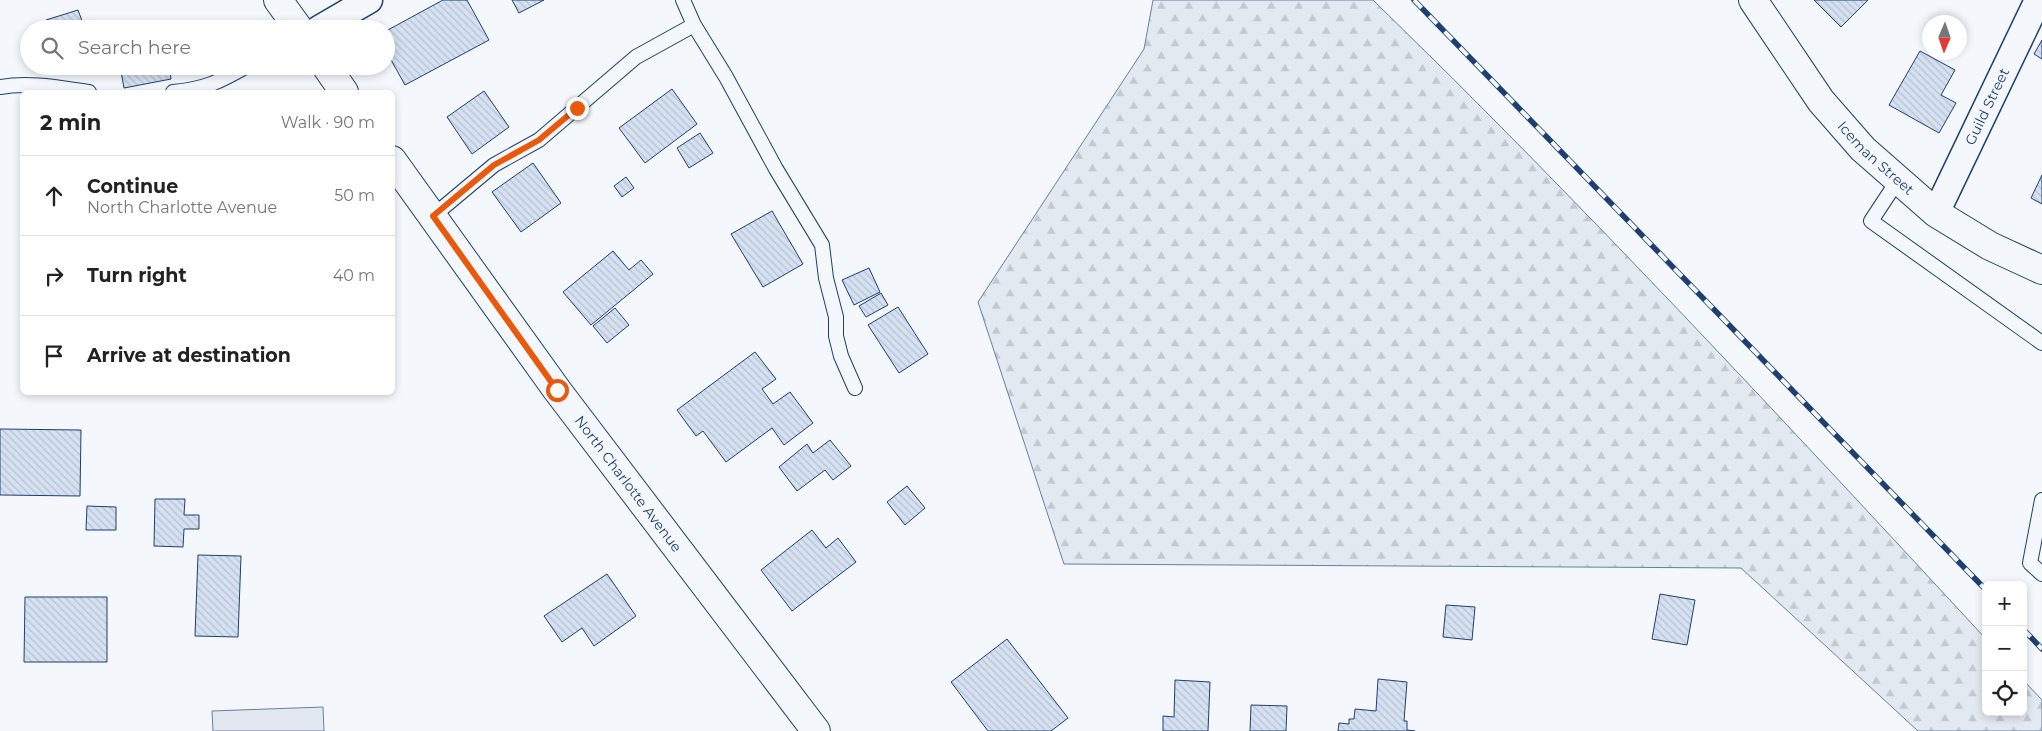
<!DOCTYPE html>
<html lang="en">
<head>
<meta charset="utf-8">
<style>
	:root { --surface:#fff; --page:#f2f2f2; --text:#222; --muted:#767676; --line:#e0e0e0 }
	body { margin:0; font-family:Montserrat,sans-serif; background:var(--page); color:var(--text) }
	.controls { position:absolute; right:15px; bottom:15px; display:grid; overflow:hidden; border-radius:8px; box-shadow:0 2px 8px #0003 }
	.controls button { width:45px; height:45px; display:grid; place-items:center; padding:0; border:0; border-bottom:1px solid var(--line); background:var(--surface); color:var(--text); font:25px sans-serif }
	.compass { position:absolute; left:1922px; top:15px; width:45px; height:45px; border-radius:50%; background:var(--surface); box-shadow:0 2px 8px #0003; rotate:182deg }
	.stop { position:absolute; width:15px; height:15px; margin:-11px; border:4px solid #ea580c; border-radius:50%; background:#fff }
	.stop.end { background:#ea580c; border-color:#fff; box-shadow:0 1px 5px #0008 }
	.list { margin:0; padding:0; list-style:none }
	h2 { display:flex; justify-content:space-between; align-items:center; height:65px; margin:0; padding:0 20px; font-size:21px }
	h2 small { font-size:16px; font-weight:400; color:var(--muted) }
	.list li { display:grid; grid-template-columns:32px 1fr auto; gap:15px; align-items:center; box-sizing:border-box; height:80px; padding:0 20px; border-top:1px solid var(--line) }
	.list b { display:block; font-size:19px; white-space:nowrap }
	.list p { margin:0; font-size:16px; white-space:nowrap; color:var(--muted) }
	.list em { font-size:16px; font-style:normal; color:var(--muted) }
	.icon { flex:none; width:28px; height:28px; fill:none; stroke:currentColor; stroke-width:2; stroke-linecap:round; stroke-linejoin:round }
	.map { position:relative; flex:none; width:2042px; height:731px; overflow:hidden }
	.search { position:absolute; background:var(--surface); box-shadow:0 2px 8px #0003; left:20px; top:20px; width:375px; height:55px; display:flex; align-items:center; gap:12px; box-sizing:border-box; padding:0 18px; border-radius:28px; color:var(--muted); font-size:19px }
	.panel { position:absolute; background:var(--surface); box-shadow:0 2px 8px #0003; left:20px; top:90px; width:375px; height:305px; border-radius:8px }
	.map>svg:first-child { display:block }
	.forest { fill:url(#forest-firs); stroke:#687fa3 }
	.parking { fill:#e3e8f0; stroke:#687fa3 }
	.building { fill:url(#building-back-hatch); stroke:#1d3f73 }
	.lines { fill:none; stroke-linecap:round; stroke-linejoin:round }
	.service-casing { stroke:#1d3f73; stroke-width:16 }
	.minor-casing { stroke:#1d3f73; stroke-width:29 }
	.secondary-casing { stroke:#1d3f73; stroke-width:30 }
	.service { stroke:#f4f7fb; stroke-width:14 }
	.minor { stroke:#f4f7fb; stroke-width:26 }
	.secondary { stroke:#f4f7fb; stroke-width:28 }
	.rail-casing { stroke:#1d3f73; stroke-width:5.5 }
	.rail { stroke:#f4f7fb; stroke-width:4; stroke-dasharray:11; stroke-linecap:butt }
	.route { stroke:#ea580c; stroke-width:6 }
	.labels { text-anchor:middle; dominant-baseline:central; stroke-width:4; stroke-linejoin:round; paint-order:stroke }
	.street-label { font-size:14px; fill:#1d3f73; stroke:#f4f7fb }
</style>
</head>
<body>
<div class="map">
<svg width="2042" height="731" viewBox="0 0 2042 731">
	<defs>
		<pattern id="forest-firs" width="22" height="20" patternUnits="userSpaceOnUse" patternTransform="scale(1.25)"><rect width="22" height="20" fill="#e3e9f0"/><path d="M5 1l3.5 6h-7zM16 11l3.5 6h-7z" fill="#c2c9d1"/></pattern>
		<pattern id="building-back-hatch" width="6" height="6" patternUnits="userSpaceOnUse" patternTransform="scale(1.25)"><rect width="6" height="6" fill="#d5e0f0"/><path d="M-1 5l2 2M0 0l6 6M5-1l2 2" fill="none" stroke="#b6c1d1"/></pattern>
	</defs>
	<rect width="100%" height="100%" fill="#f4f7fb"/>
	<path class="forest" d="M1153,0H1373C1585,206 1785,422 1986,639V712H2023V680L2042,700V731H1918L1741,568L1064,564L978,302L1144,49Z"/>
	<path class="parking" d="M323,707L324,731H213L212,711Z"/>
	<path class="building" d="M443,0H467L489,40L405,85L386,51V31Z
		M512,0H544L519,13Z
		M1814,0H1868L1841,27Z
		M78,10L85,29H49L46,20Z
		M2042,40V59L2034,54Z
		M1920,51L1955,70L1941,95L1956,103L1939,133L1889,105Z
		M120,66H169L171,79L124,88Z
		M672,89L697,124L645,163L619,128Z
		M484,91L509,127L472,154L447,117Z
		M700,133L713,153L689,168L677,148Z
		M533,163L561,203L521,232L492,192Z
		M2042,175V204L2031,198Z
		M626,177L634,188L622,197L614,186Z
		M772,211L803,264L763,287L731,234Z
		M613,251L629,270L641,260L653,274L591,325L563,292Z
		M869,268L880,292L854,305L842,280Z
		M881,293L888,305L866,317L859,306Z
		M898,307L928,354L899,373L868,325Z
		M615,308L629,325L607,343L593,326Z
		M755,352L776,379L762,389L773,404L790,392L813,423L784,445L772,428L726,462L703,431L696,436L677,410Z
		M0,429L81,430L80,496L0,495Z
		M830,440L851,466L833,480L825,470L797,491L779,467L807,444L813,453Z
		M907,486L925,508L905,525L887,502Z
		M155,499H185L184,515H199V529H184L183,547L154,546Z
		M87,506L116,507V530H86Z
		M812,530L826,548L838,538L856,562L792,611L761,570Z
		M198,555L241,556L238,637L195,636Z
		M607,574L636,616L594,646L582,628L562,642L544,616Z
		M1660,594L1695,600L1687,645L1652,639Z
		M25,597H107V662H24Z
		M1446,605L1475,607L1472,640L1443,637Z
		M1007,639L1068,718L1051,731H988L951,682Z
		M1378,679L1407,682L1404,721H1407V730L1415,731H1338L1339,723L1349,724V719H1354L1355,709L1376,711Z
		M1175,680L1210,682L1208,731H1163V716L1174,717Z
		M1251,705L1287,706L1286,731H1250Z"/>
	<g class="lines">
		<g class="service-casing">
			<path id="service" d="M683,0L694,25L726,77L776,169L822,245L826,278L836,317V336L841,356L855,388
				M0,87C30,82 60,88 89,92
				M173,92C205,89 219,82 247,66
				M1898,180L1871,221L2042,343
				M433,216L494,165L539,140L636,57L694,25
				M2042,500L2030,563L2042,574"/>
		</g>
		<g class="minor-casing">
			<g id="minor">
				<path d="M319,29L369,0"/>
				<path id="s1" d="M1936,213L2038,0"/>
			</g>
		</g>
		<g class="secondary-casing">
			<g id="secondary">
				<path d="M278,0L299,29"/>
				<path id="s2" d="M1753,0L1821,101L1863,149L1936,213L1990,246L2042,270"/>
				<path d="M326,66L344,92"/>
				<path id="s3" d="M392,160L557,390L816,731"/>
			</g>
		</g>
		<use href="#service" class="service"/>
		<use href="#minor" class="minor"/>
		<use href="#secondary" class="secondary"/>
		<g class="rail-casing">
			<path id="rail" d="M1414,0L1986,590
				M2023,629L2042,649"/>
		</g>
		<use href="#rail" class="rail"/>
	</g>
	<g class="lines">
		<path class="route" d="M557,390L433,216L494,165L539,140L577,108"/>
	</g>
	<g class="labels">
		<g class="street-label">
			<text stroke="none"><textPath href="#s1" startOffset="118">Guild Street</textPath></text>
			<text stroke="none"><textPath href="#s2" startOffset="201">Iceman Street</textPath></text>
			<text stroke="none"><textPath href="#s3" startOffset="401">North Charlotte Avenue</textPath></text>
		</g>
	</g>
</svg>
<div class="controls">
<button>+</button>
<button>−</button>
<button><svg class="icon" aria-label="locate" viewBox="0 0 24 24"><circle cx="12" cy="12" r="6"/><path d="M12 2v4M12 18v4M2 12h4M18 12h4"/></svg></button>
</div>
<svg class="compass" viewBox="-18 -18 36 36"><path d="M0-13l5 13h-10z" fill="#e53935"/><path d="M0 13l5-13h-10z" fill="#767676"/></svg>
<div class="stop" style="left:557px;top:390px"></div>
<div class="stop end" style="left:577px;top:108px"></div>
<div class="search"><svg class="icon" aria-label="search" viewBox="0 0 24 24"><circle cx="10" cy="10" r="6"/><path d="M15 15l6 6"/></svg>Search here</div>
<section class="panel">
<h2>2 min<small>Walk · 90 m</small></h2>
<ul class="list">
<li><svg class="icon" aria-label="ahead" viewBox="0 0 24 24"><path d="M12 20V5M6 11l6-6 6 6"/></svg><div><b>Continue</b><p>North Charlotte Avenue</p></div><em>50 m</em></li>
<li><svg class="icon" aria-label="right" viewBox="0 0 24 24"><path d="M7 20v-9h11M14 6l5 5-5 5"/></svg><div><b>Turn right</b></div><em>40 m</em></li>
<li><svg class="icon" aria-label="arrive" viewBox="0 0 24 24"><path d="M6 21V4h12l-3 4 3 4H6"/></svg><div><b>Arrive at destination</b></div></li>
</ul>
</section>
</div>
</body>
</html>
